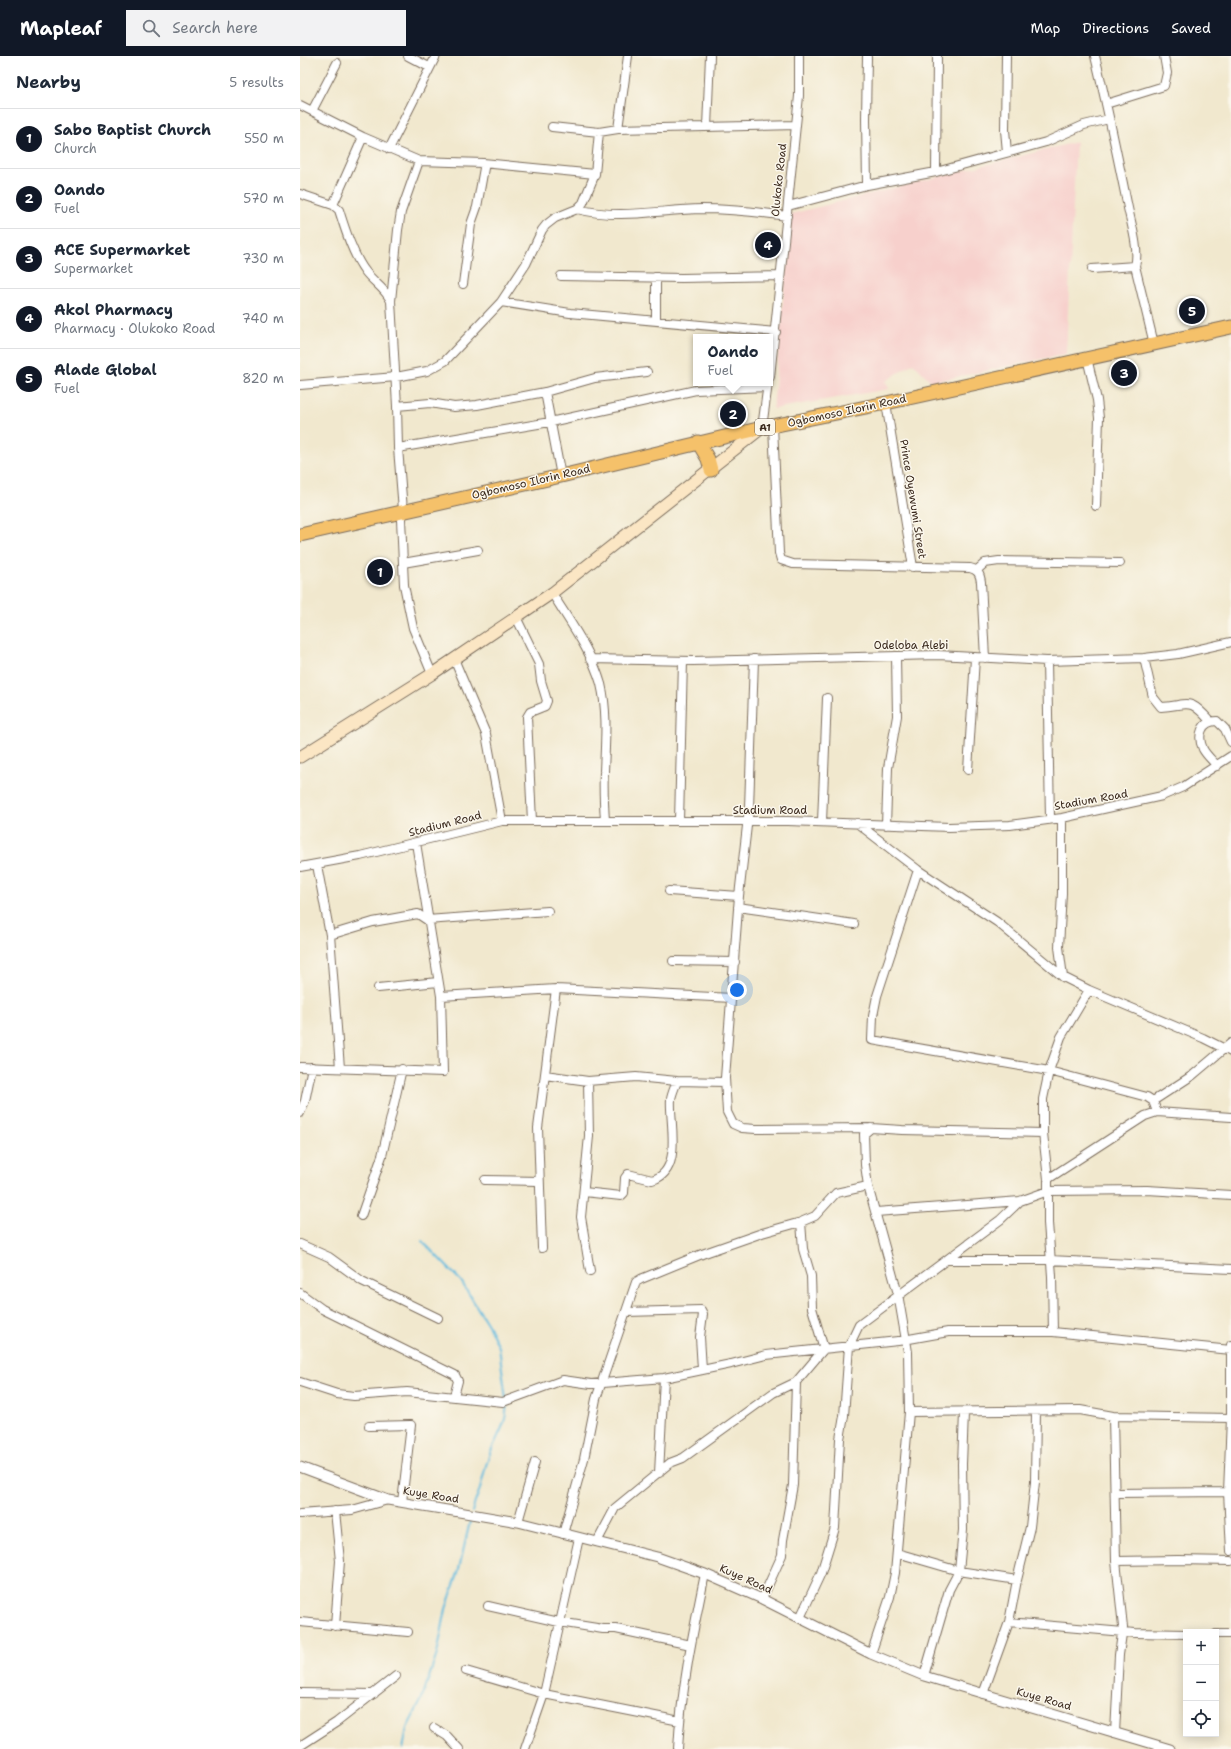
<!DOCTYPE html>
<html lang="en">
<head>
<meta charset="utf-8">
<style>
	:root { --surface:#fff; --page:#f2f2f3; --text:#1f2937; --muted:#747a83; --line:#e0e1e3; --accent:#111827 }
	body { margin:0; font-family:"Shantell Sans",sans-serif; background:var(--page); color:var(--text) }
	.controls { position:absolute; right:12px; bottom:12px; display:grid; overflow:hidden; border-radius:0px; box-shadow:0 2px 10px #0003 }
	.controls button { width:36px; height:36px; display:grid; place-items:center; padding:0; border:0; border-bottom:1px solid var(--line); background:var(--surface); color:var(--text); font:20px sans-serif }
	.you { position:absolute; left:437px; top:934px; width:14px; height:14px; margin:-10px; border:3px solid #fff; border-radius:50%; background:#1a73e8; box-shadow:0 0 0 6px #1a73e833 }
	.badge { display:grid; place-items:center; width:26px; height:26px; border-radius:50%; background:var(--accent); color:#fff; font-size:13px; font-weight:700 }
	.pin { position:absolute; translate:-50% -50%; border:2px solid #fff; box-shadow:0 1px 4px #0006 }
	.popup { position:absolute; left:393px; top:278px; width:80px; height:52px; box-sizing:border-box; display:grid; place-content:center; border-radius:0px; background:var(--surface); filter:drop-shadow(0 1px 3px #0005); font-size:13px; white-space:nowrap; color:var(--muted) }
	.popup b { font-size:15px; color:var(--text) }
	.popup::after { content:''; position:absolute; left:50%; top:100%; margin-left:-8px; border:8px solid transparent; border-top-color:var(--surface) }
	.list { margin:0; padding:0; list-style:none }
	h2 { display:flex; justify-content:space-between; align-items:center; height:52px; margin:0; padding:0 16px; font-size:17px }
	h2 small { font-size:13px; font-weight:400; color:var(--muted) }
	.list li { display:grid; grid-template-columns:26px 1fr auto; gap:12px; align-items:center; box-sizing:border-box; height:60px; padding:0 16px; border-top:1px solid var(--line) }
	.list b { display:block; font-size:15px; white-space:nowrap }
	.list p { margin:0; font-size:13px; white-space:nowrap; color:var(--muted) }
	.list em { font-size:13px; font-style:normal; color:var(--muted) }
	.icon { flex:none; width:22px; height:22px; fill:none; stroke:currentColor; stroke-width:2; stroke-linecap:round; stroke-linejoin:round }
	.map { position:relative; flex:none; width:931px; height:1693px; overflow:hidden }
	header { display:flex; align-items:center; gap:24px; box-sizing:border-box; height:56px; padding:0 20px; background:var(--accent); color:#fff }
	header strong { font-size:19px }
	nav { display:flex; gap:22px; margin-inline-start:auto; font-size:14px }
	.search { width:280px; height:36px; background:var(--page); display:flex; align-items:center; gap:10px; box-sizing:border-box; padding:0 14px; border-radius:0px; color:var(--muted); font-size:15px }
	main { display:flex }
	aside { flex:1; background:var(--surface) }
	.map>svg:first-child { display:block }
	.built { fill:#f7d0cc }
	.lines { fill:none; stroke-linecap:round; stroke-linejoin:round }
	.stream { stroke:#61bbdf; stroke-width:2 }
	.minor-casing { stroke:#7b6c5c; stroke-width:10 }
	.tertiary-casing { stroke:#7b6c5c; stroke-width:11 }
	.secondary-casing { stroke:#7b6c5c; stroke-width:13 }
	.trunk-casing { stroke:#7b6c5c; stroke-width:15 }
	.minor { stroke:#fff; stroke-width:8 }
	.tertiary { stroke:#fff; stroke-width:9 }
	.secondary { stroke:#fbe6c4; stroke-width:11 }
	.trunk { stroke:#f5c16b; stroke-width:13 }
	.labels { text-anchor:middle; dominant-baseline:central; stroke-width:3; stroke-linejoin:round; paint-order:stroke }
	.shield { fill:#fbf7ec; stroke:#75685c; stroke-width:1 }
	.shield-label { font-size:10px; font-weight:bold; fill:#3b2a1e }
	.street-label { font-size:11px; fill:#3b2a1e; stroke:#fbf7ec }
</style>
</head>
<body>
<header>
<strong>Mapleaf</strong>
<div class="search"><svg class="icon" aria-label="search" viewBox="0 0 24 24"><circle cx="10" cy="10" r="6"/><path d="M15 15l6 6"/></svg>Search here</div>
<nav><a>Map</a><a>Directions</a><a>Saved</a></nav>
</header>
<main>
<aside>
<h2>Nearby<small>5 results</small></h2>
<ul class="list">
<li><span class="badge">1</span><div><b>Sabo Baptist Church</b><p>Church</p></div><em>550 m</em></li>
<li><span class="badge">2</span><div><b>Oando</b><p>Fuel</p></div><em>570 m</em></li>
<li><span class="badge">3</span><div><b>ACE Supermarket</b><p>Supermarket</p></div><em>730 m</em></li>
<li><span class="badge">4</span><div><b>Akol Pharmacy</b><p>Pharmacy · Olukoko Road</p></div><em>740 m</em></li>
<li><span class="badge">5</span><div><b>Alade Global</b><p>Fuel</p></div><em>820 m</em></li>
</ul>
</aside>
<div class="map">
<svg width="931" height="1693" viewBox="0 0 931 1693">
	<rect width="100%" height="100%" fill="#fbf7ec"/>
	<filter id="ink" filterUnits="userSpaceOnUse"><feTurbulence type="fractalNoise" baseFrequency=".025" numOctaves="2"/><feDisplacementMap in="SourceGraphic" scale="8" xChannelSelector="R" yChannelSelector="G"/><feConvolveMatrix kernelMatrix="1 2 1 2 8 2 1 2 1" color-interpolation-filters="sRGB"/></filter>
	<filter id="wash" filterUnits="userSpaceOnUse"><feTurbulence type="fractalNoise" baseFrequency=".012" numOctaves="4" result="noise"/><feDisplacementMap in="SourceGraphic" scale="16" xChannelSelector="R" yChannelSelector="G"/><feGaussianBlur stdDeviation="0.9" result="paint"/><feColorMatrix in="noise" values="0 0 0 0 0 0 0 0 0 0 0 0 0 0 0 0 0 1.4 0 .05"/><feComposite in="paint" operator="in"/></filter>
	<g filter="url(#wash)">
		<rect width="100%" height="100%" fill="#f1e8ce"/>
		<path class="built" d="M776,86L766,298L632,326L613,307L586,325L589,333L473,353L491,158Z"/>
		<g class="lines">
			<path class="stream" d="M122,1185L161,1225L188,1269L199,1291L206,1343
				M172,1456C174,1448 177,1441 180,1433C183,1422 185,1411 189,1400C195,1383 209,1366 206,1347
				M103,1693L107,1672L121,1645L137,1598L146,1553L158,1517L171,1461"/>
		</g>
	</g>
	<g filter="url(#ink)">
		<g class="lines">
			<g class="minor-casing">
				<path id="minor" d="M108,0L129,11
					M706,0L705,74L707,96
					M795,0C807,49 817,98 827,147C830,164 840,194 835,210L854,288
					M806,48L864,30L867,17L864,0
					M0,49L63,81L119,105L183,107L295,118
					M12,55L37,7
					M252,71L299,76L318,73L496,69
					M407,71L410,0
					M318,73L328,0
					M89,93L136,0
					M119,105L101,156L98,174L91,245L97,350L98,392L103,454L101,463L104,529L110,558L113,572L132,618
					M636,116L637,0
					M567,129L566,63L567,0
					M0,138L33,149L39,154C45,173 53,199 65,215C73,226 85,232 91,245
					M33,149L63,81
					M488,150L567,129L636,116L746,86L784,69L809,63
					M277,153C320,164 358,154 402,153C431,153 458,156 487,160
					M792,213L835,210
					M261,220L382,222L480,220
					M163,228L171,168L177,151L184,112L183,107
					M201,246L270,257L476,276
					M356,264V221
					M787,302L797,344L799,362L796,450
					M470,321L499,40V0
					M0,329L96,321L127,315L145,305L201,246L226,208L242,174L246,169L255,162L277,153L283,147L295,118L299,76
					M245,336L261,420
					M586,347L613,511
					M97,350L130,347L154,351L177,349L245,336L295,322L347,316
					M473,370L479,497L481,504L493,508L670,512C678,514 680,518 681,526L685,602
					M462,372L468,327
					M98,392L250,366L396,334L467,331
					M103,507L178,494
					M677,514L685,507L699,505L820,507
					M252,537C269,565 292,596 301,628C308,657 305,687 304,716C303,732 304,749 305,765
					M216,561L239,608L241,625L247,645L245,650L230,656L227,661L232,765
					M844,602L853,641L861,651C890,649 889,641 910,665
					M154,603L186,678L202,765
					M290,603L393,605L638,599L747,605L844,602L878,598L931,586
					M454,603L449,752L439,840L425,1022L427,1056L433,1068L442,1072L456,1073L571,1072L602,1074L743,1077
					M747,605L750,762
					M917,710C913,705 906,699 903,693C897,680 901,665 917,665L925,673L931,686
					M668,714L675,602
					M762,762V837L759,891L763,921
					M379,765L383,605
					M522,766L527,642
					M557,767L618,814L697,866L763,921L789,934L903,982L931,996
					M586,769L588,712L597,660L596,600
					M17,809L30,879L40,1012
					M0,811L60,800L202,765H488L649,771L710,769L762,762L862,740L883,731L931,700
					M618,814L577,940L573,960L572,984L749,1015L847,1041L853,1045L857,1056
					M369,835L439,840
					M438,851L554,868
					M30,879L73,866L118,858L127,864L248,855
					M373,905L435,906
					M78,932L138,926
					M141,940L256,933L432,942
					M0,1011L143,1016L141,940L116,787
					M245,1019L288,1025L336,1021L377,1025L425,1026
					M288,1025L289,1080L281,1161L290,1215
					M853,1045L893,1019L931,987
					M0,1057L5,1045L12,1011
					M748,1123L845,1060L857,1056L931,1061
					M185,1124L238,1125
					M284,1136L321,1140L324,1137L325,1122L328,1118L352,1124C384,1116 369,1065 371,1043C372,1037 375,1031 377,1025
					M576,1156L720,1145L748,1135L847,1134L931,1139
					M61,1160L82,1100L102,1013
					M0,1188L29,1201L62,1225L138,1262
					M242,1192L238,1072L256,933
					M648,1204H750L931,1213
					M0,1237L22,1253L155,1319L158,1325L154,1340
					M326,1256L401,1254L403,1258L400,1281L402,1313
					M753,1276L752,1220L748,1167V1123L743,1077V1043L749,1015L761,981L789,934
					M931,1289V1362L928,1436L931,1495
					M0,1326L37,1338L54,1340L107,1336L203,1346L263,1324L291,1328L364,1322L431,1308L466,1299L598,1285L648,1276H753L931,1294
					M609,1356L780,1354L813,1360L931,1362
					M813,1360L816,1505L823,1571L819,1599L815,1677
					M69,1370L111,1369L102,1446
					M359,1417L364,1322
					M815,1437L928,1436
					M35,1455L40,1505L35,1570
					M0,1458L52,1454L88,1444
					M218,1466L235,1406
					M263,1478L284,1403L296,1343L336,1226L341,1223L402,1198L462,1177L501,1166L515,1160L536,1137L568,1130
					M297,1486L315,1452L370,1407L383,1402L473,1337L496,1326L524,1293L512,1252L511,1220L503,1193L501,1166
					M597,1497L659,1515L717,1524
					M816,1505L878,1504L931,1505
					M462,1543L482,1499L483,1484L493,1429L496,1326
					M188,1550L259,1566L303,1573H316L391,1589
					M500,1562L521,1517L535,1472L540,1383L544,1360L549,1290L559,1269L700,1164L720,1145
					M0,1566L108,1576
					M709,1566L835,1577L886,1578
					M916,1578H931
					M571,1598L590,1541L595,1517L609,1356L608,1296L598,1238L568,1130L565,1109L564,1078L571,1072
					M166,1615L244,1638L380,1665
					M624,1620L649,1534L659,1515L663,1474L662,1408L664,1357
					M0,1637L74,1638
					M683,1638L709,1566L717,1524L730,1471L735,1426L736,1355
					M134,1672L147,1680L159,1693
					M0,1690L37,1666L96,1620
					M225,1693L244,1638L279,1482
					M378,1693C381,1634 393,1576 405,1518"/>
			</g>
			<g class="tertiary-casing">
				<path id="tertiary" d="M0,1411L88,1444L218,1466L357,1501L405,1518L462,1543L571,1598L624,1620L870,1693"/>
			</g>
			<g class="secondary-casing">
				<path id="secondary" d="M0,701L132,618L252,537L462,372"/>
			</g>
			<g class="trunk-casing">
				<path id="trunk" d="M398,386L408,403L411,414
					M0,479L261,420L462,372L586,347L931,271"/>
			</g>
			<use href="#minor" class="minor"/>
			<use href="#tertiary" class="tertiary"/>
			<use href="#secondary" class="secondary"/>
			<use href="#trunk" class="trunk"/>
		</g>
	</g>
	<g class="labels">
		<rect class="shield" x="455" y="363" width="20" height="16" rx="3"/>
		<g class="shield-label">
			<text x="465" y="371">A1</text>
		</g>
		<g class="street-label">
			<text transform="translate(479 124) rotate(-84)">Olukoko Road</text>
			<text transform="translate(547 355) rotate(-12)">Ogbomoso Ilorin Road</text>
			<text transform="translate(231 426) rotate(-13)">Ogbomoso Ilorin Road</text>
			<text transform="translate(613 443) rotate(81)">Prince Oyewumi Street</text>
			<text x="611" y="589">Odeloba Alebi</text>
			<text transform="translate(791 744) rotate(-10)">Stadium Road</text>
			<text x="470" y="754">Stadium Road</text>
			<text transform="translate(145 768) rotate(-14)">Stadium Road</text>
			<text transform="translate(131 1439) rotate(9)">Kuye Road</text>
			<text transform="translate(446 1523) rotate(24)">Kuye Road</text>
			<text transform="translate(744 1643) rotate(16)">Kuye Road</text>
		</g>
	</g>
</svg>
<div class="controls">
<button>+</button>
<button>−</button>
<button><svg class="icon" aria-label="locate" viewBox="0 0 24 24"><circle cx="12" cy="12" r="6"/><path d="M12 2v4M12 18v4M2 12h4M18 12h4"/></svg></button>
</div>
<div class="you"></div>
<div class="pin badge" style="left:80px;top:516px">1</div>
<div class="pin badge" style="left:433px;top:358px">2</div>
<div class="popup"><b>Oando</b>Fuel</div>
<div class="pin badge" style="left:824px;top:317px">3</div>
<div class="pin badge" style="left:468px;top:189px">4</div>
<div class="pin badge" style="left:892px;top:255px">5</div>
</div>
</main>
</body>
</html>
